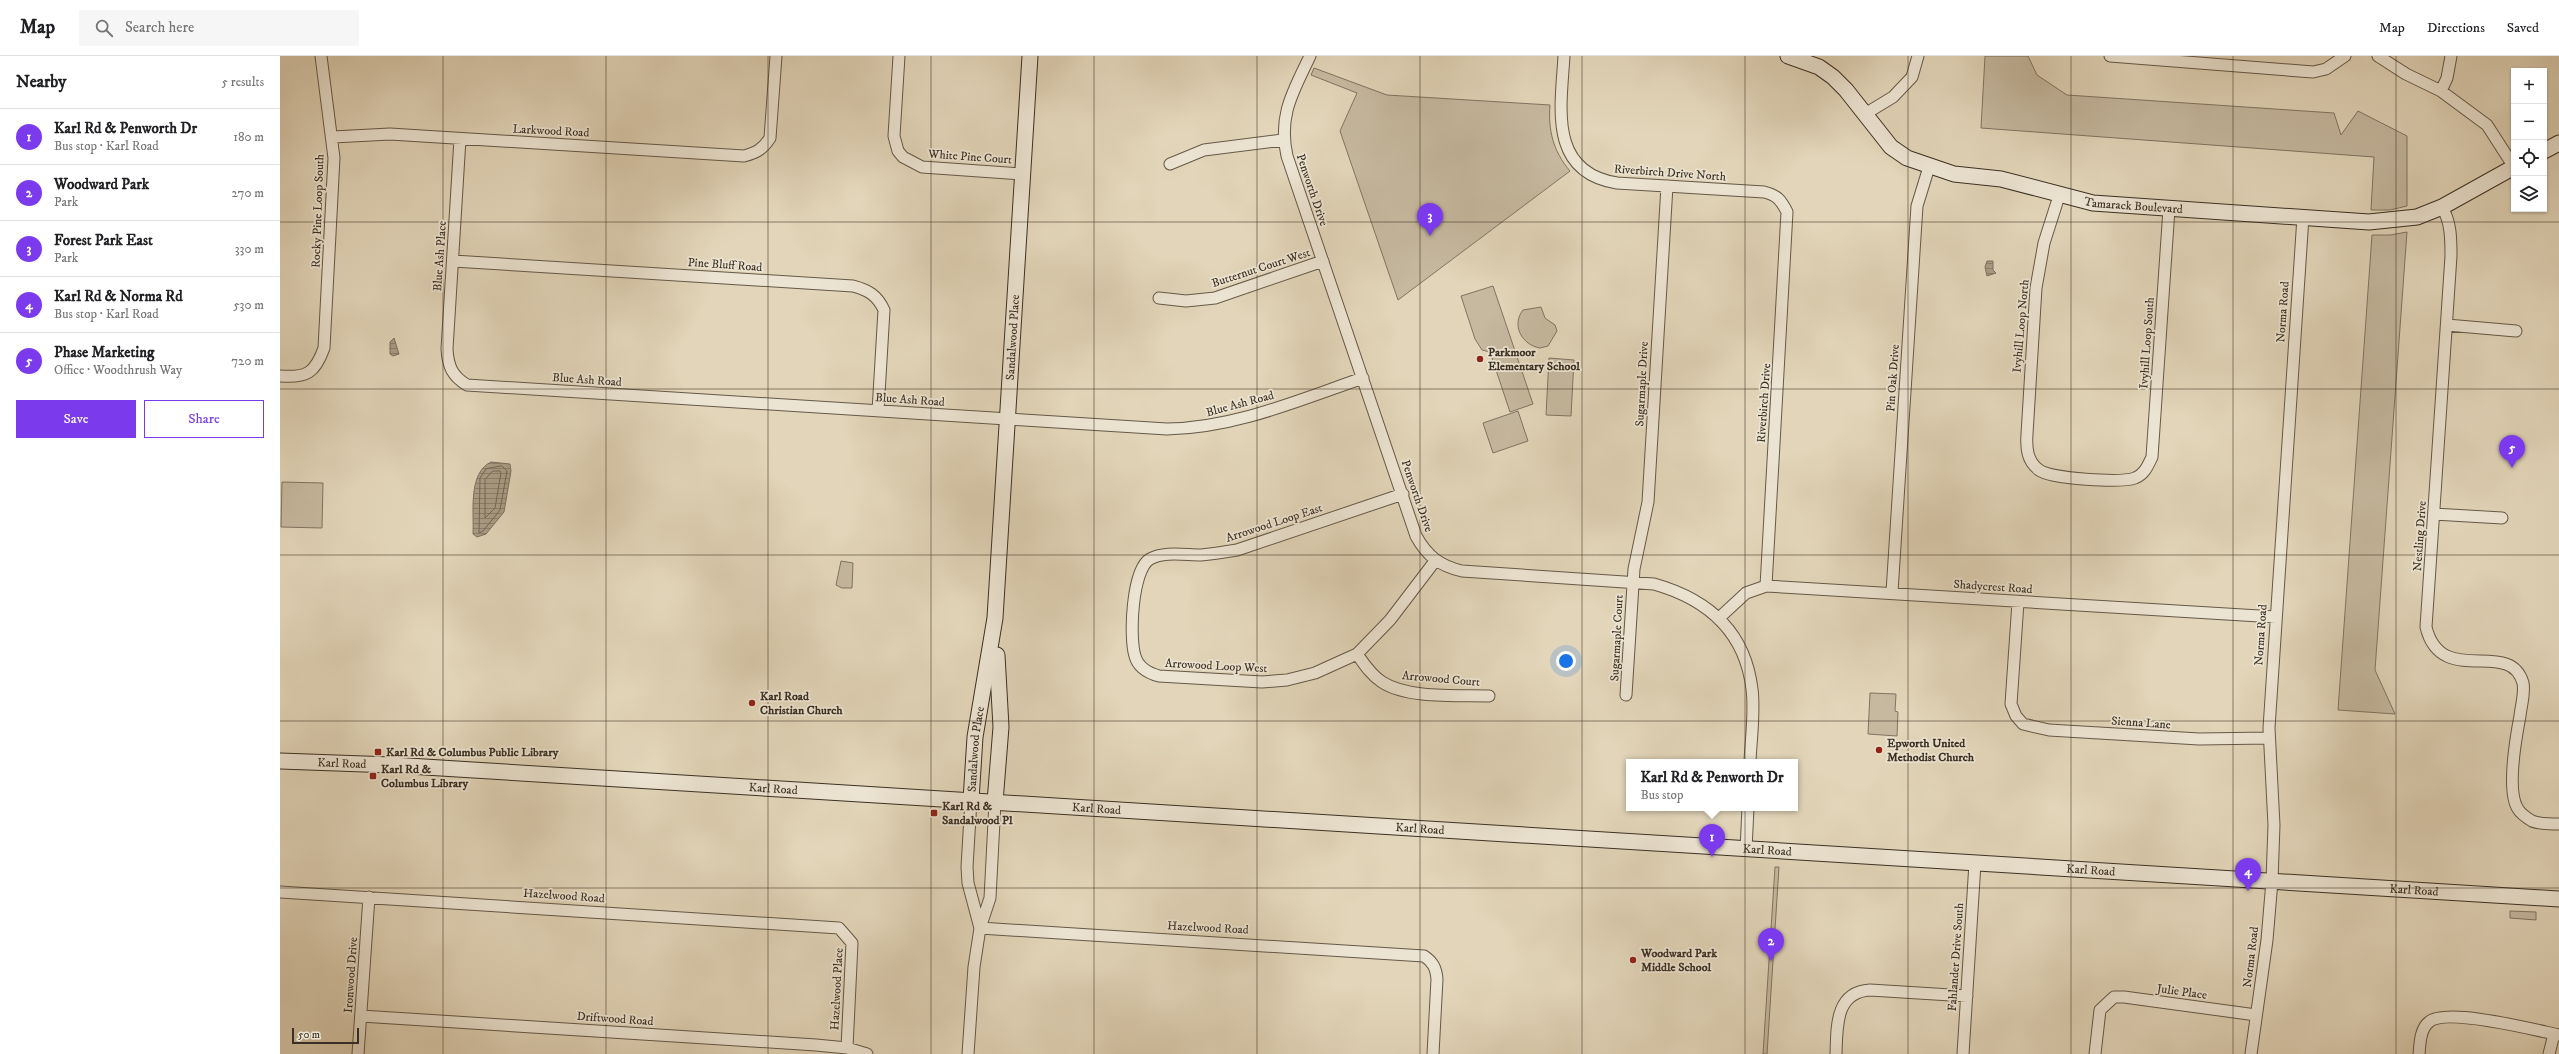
<!DOCTYPE html>
<html lang="en">
<head>
<meta charset="utf-8">
<style>
	:root { --surface:#fff; --page:#f6f6f6; --text:#202124; --muted:#757577; --line:#e0e0e0; --accent:#7c3aed }
	body { margin:0; font-family:"IM FELL DW Pica",serif; background:var(--page); color:var(--text) }
	.controls { position:absolute; right:12px; top:12px; display:grid; overflow:hidden; border-radius:0px; box-shadow:0 1px 3px #0004 }
	.controls button { width:36px; height:36px; display:grid; place-items:center; padding:0; border:0; border-bottom:1px solid var(--line); background:var(--surface); color:var(--text); font:20px sans-serif }
	.scale { position:absolute; left:12px; bottom:10px; width:67px; box-sizing:border-box; padding-left:4px; border:2px solid #3b3023; border-top:0; font-size:11px; line-height:14px; white-space:nowrap; color:#3b3023; -webkit-text-stroke:3px #ece4d2; paint-order:stroke }
	.you { position:absolute; left:1286px; top:605px; width:14px; height:14px; margin:-10px; border:3px solid #fff; border-radius:50%; background:#1a73e8; box-shadow:0 0 0 6px #1a73e833 }
	.badge { display:grid; place-items:center; width:26px; height:26px; border-radius:50%; background:var(--accent); color:#fff; font-size:13px; font-weight:700 }
	.pin { position:absolute; translate:-50% -33px; filter:drop-shadow(0 1px 2px #0008) }
	.pin::after { content:''; position:absolute; top:21px; width:14px; height:12px; background:inherit; clip-path:polygon(0 0,100% 0,50% 100%) }
	.popup { position:absolute; left:1346px; top:703px; width:172px; height:52px; box-sizing:border-box; display:grid; place-content:center; border-radius:0px; background:var(--surface); filter:drop-shadow(0 1px 3px #0005); font-size:13px; white-space:nowrap; color:var(--muted) }
	.popup b { font-size:15px; color:var(--text) }
	.popup::after { content:''; position:absolute; left:50%; top:100%; margin-left:-8px; border:8px solid transparent; border-top-color:var(--surface) }
	.list { margin:0; padding:0; list-style:none }
	h2 { display:flex; justify-content:space-between; align-items:center; height:52px; margin:0; padding:0 16px; font-size:17px }
	h2 small { font-size:13px; font-weight:400; color:var(--muted) }
	.list li { display:grid; grid-template-columns:26px 1fr auto; gap:12px; align-items:center; box-sizing:border-box; height:56px; padding:0 16px; border-top:1px solid var(--line) }
	.list b { display:block; font-size:15px; white-space:nowrap }
	.list p { margin:0; font-size:13px; white-space:nowrap; color:var(--muted) }
	.list em { font-size:13px; font-style:normal; color:var(--muted) }
	.actions { display:flex; gap:8px; padding:12px 16px }
	.actions a { flex:1; padding:9px 0; border:1px solid var(--accent); border-radius:0px; text-align:center; font-size:14px; color:var(--accent) }
	.actions .main { background:var(--accent); color:#fff }
	.icon { flex:none; width:22px; height:22px; fill:none; stroke:currentColor; stroke-width:2; stroke-linecap:round; stroke-linejoin:round }
	.map { position:relative; flex:none; width:2279px; height:998px; overflow:hidden }
	header { display:flex; align-items:center; gap:24px; box-sizing:border-box; height:56px; padding:0 20px; background:var(--surface); border-bottom:1px solid var(--line) }
	header strong { font-size:19px }
	nav { display:flex; gap:22px; margin-inline-start:auto; font-size:14px }
	.search { width:280px; height:36px; background:var(--page); display:flex; align-items:center; gap:10px; box-sizing:border-box; padding:0 14px; border-radius:0px; color:var(--muted); font-size:15px }
	main { display:flex }
	aside { flex:1; background:var(--surface) }
	.map>svg:first-child { display:block }
	.green { fill:#c6b9a0; stroke:#807462 }
	.water { fill:url(#water-rules); stroke:#7d715e }
	.lines { fill:none; stroke-linecap:round; stroke-linejoin:round }
	.shore { stroke:#726654; stroke-width:1 }
	.street-casing { stroke:#655948; stroke-width:13 }
	.secondary-casing { stroke:#3b3023; stroke-width:17 }
	.street { stroke:#ece4d2; stroke-width:11 }
	.secondary { stroke:#ece4d2; stroke-width:15 }
	.grid { fill:none; stroke:#3b3023; stroke-width:1; stroke-opacity:0.55 }
	.poi-dot { fill:#8f2418; stroke:#ece4d2; stroke-width:1.5 }
	.labels { text-anchor:middle; dominant-baseline:central; stroke-width:3.5; stroke-linejoin:round; paint-order:stroke }
	.street-label { font-size:12px; fill:#3b3023; stroke:#ece4d2 }
	.poi-label { font-size:12px; font-weight:bold; fill:#3b3023; stroke:#ece4d2; text-anchor:start }
</style>
</head>
<body>
<header>
<strong>Map</strong>
<div class="search"><svg class="icon" aria-label="search" viewBox="0 0 24 24"><circle cx="10" cy="10" r="6"/><path d="M15 15l6 6"/></svg>Search here</div>
<nav><a>Map</a><a>Directions</a><a>Saved</a></nav>
</header>
<main>
<aside>
<h2>Nearby<small>5 results</small></h2>
<ul class="list">
<li><span class="badge">1</span><div><b>Karl Rd &amp; Penworth Dr</b><p>Bus stop · Karl Road</p></div><em>180 m</em></li>
<li><span class="badge">2</span><div><b>Woodward Park</b><p>Park</p></div><em>270 m</em></li>
<li><span class="badge">3</span><div><b>Forest Park East</b><p>Park</p></div><em>330 m</em></li>
<li><span class="badge">4</span><div><b>Karl Rd &amp; Norma Rd</b><p>Bus stop · Karl Road</p></div><em>530 m</em></li>
<li><span class="badge">5</span><div><b>Phase Marketing</b><p>Office · Woodthrush Way</p></div><em>720 m</em></li>
</ul>
<div class="actions"><a class="main">Save</a><a>Share</a></div>
</aside>
<div class="map">
<svg width="2279" height="998" viewBox="0 0 2279 998">
	<defs>
		<pattern id="water-rules" width="6" height="5" patternUnits="userSpaceOnUse"><rect width="6" height="5" fill="#a99d86"/><path d="M0 2.5h6" fill="none" stroke="#8b806d"/></pattern>
	</defs>
	<rect width="100%" height="100%" fill="#e2d5b9"/>
	<filter id="stains"><feTurbulence type="fractalNoise" baseFrequency=".005" numOctaves="4"/><feColorMatrix values="0 0 0 0 .2 0 0 0 0 .09 0 0 0 0 .02 0 0 0 .5 -.17"/></filter>
	<radialGradient id="worn" r=".72"><stop offset=".6" stop-color="#630" stop-opacity="0"/><stop offset="1" stop-color="#630" stop-opacity=".3"/></radialGradient>
	<path class="green" d="M1705,0H1748L1757,19L1787,39L2054,57L2061,79L2078,55L2127,80V150L2110,154H2091L2094,101L1701,72Z
		M1034,12L1107,39L1270,49C1268,74 1273,95 1290,115L1118,244L1060,75L1077,37L1031,19Z
		M2127,176L2095,614L2115,658L2058,654L2092,179H2110Z
		M1213,230L1253,348L1230,356L1210,296L1202,294L1195,283L1181,240Z
		M1261,251L1265,262L1275,269L1277,275L1268,290L1260,292C1242,289 1231,269 1243,254Z
		M1269,302L1294,304L1291,360L1266,359Z
		M1238,355L1248,385L1213,397L1203,367Z
		M2,426L43,427L42,472L1,471Z
		M561,505L573,507L572,532H562L556,529Z
		M1590,637L1616,638L1615,655L1618,656L1617,680L1588,678Z
		M1495,811H1499L1487,998H1483Z
		M2230,855L2256,856V864L2230,862Z"/>
	<path class="water" d="M1707,205H1713V214L1716,217L1707,220L1705,211Z
		M114,282L119,298L113,300L110,298V286Z
		M211,406L230,408L231,415L224,456L206,478L197,481L193,478C194,455 188,417 211,406Z"/>
	<g class="lines">
		<path class="shore" d="M222,410L227,415L220,454L203,475L199,477L200,422L206,413Z
			M213,415H220L221,417L215,452L205,462V424Z"/>
		<g class="street-casing">
			<path id="street" d="M619,0L614,80L618,95L623,101L642,111L742,118
				M1030,0C1013,36 998,59 1007,100L1136,480C1147,500 1160,510 1182,515L1374,528C1427,543 1465,575 1472,633C1475,656 1471,682 1470,706
				M1284,0C1281,51 1268,116 1337,127L1484,136C1497,139 1501,144 1507,156L1486,530
				M1830,0L2033,16L2046,13L2065,0
				M2098,0L2126,18L2161,35L2207,69L2234,111
				M2161,35L2167,22L2171,0
				M1585,58L1613,41L1632,21L1638,0
				M53,81L110,78L464,100C476,97 483,93 490,82L496,0
				M180,83L167,293C168,310 172,320 187,329L887,373C955,372 1019,344 1083,322
				M890,108L924,94L1003,84
				M1779,140L1764,187L1756,232L1747,378C1746,392 1747,405 1759,414C1771,423 1841,427 1855,422C1865,418 1868,409 1872,401L1889,153
				M2162,151C2171,166 2171,183 2171,200L2146,571C2161,633 2230,581 2243,627C2245,637 2241,650 2240,660C2236,681 2226,735 2238,753C2241,758 2247,762 2252,765C2259,768 2271,768 2279,768
				M173,205L573,230C588,234 597,239 604,254L598,355
				M879,242L906,245L935,242L1043,205
				M2167,269L2236,275
				M0,320C27,322 35,317 44,292L54,102L41,0
				M1123,438L957,494C945,496 933,498 921,499C905,499 884,495 870,503C852,513 849,581 855,600C858,611 868,617 879,620L982,626L1007,624L1035,617L1077,598L1110,564L1155,505
				M2154,458L2222,462
				M1612,536L1637,150L1649,111
				M1738,546L1731,648L1736,660L1743,668L1769,674L1919,683L1989,682
				M1439,562L1466,537L1486,530L1996,561
				M1077,598C1084,608 1091,619 1102,626C1128,643 1178,639 1209,640
				M1346,639L1354,513L1368,446L1387,130
				M691,744L687,811L688,827L700,872
				M1466,793L1468,752
				M0,836L559,872L572,887L567,992
				M700,872L1144,900C1153,906 1156,912 1157,923L1153,998
				M81,960L536,989L567,992L587,998
				M78,998L89,841
				M688,998L694,911L700,872L710,842L715,746
				M1556,998C1557,971 1555,936 1590,934L1687,940
				M1683,998L1695,807
				M1815,998L1820,954L1834,941H1844L1976,959
				M1971,998L1987,884L1992,825L1994,769L1989,672L2023,161
				M2139,998C2140,988 2140,973 2149,966C2166,951 2255,974 2279,979
				M2269,998L2274,978"/>
		</g>
		<g class="secondary-casing">
			<g id="secondary">
				<path id="s1" d="M1508,0L1539,11L1553,21L1566,34L1611,91L1627,102L1674,118L1721,123L1813,147L2089,166L2137,161L2162,151L2234,111"/>
				<path d="M2264,95L2279,87"/>
				<path id="s2" d="M0,705L112,709L2279,843"/>
				<path id="s3" d="M691,744L695,681L715,562L750,0"/>
				<path d="M715,746L721,671L717,599"/>
			</g>
		</g>
		<use href="#street" class="street"/>
		<use href="#secondary" class="secondary"/>
	</g>
	<path class="grid" d="M163,0V998M326,0V998M488,0V998M651,0V998M814,0V998M977,0V998M1140,0V998M1302,0V998M1465,0V998M1628,0V998M1791,0V998M1953,0V998M2116,0V998M0,166H2279M0,333H2279M0,499H2279M0,665H2279M0,832H2279"/>
	<g class="poi-dot">
		<circle cx="1200" cy="303" r="4"/>
		<circle cx="472" cy="647" r="4"/>
		<circle cx="1599" cy="694" r="4"/>
		<rect x="94" y="692" width="8" height="8" rx="2"/>
		<rect x="89" y="716" width="8" height="8" rx="2"/>
		<rect x="650" y="753" width="8" height="8" rx="2"/>
		<circle cx="1353" cy="904" r="4"/>
	</g>
	<g class="labels">
		<g class="street-label">
			<text transform="translate(271 75) rotate(3)">Larkwood Road</text>
			<text transform="translate(690 101) rotate(4)">White Pine Court</text>
			<text transform="translate(1390 117) rotate(4)">Riverbirch Drive North</text>
			<text transform="translate(1032 134) rotate(71)">Penworth Drive</text>
			<text stroke="none"><textPath href="#s1" startOffset="393">Tamarack Boulevard</textPath></text>
			<text transform="translate(38 155) rotate(-88)">Rocky Pine Loop South</text>
			<text transform="translate(160 200) rotate(-86)">Blue Ash Place</text>
			<text transform="translate(445 209) rotate(4)">Pine Bluff Road</text>
			<text transform="translate(981 212) rotate(-18)">Butternut Court West</text>
			<text transform="translate(2003 256) rotate(-86)">Norma Road</text>
			<text transform="translate(1741 270) rotate(-85)">Ivyhill Loop North</text>
			<text stroke="none"><textPath href="#s3" startOffset="465">Sandalwood Place</textPath></text>
			<text transform="translate(1867 287) rotate(-86)">Ivyhill Loop South</text>
			<text transform="translate(1613 322) rotate(-86)">Pin Oak Drive</text>
			<text transform="translate(307 324) rotate(4)">Blue Ash Road</text>
			<text transform="translate(1362 328) rotate(-87)">Sugarmaple Drive</text>
			<text transform="translate(630 344) rotate(4)">Blue Ash Road</text>
			<text transform="translate(1484 347) rotate(-86)">Riverbirch Drive</text>
			<text transform="translate(960 348) rotate(-15)">Blue Ash Road</text>
			<text transform="translate(1137 440) rotate(71)">Penworth Drive</text>
			<text transform="translate(994 467) rotate(-18)">Arrowood Loop East</text>
			<text transform="translate(2140 480) rotate(-86)">Nestling Drive</text>
			<text transform="translate(1713 531) rotate(4)">Shadycrest Road</text>
			<text transform="translate(1981 579) rotate(-86)">Norma Road</text>
			<text transform="translate(1337 582) rotate(-87)">Sugarmaple Court</text>
			<text transform="translate(936 610) rotate(3)">Arrowood Loop West</text>
			<text transform="translate(1161 623) rotate(5)">Arrowood Court</text>
			<text transform="translate(1861 667) rotate(4)">Sienna Lane</text>
			<text stroke="none"><textPath href="#s3" startOffset="51">Sandalwood Place</textPath></text>
			<text stroke="none"><textPath href="#s2" startOffset="62">Karl Road</textPath></text>
			<text stroke="none"><textPath href="#s2" startOffset="494">Karl Road</textPath></text>
			<text stroke="none"><textPath href="#s2" startOffset="818">Karl Road</textPath></text>
			<text stroke="none"><textPath href="#s2" startOffset="1142">Karl Road</textPath></text>
			<text stroke="none"><textPath href="#s2" startOffset="1490">Karl Road</textPath></text>
			<text stroke="none"><textPath href="#s2" startOffset="1814">Karl Road</textPath></text>
			<text stroke="none"><textPath href="#s2" startOffset="2138">Karl Road</textPath></text>
			<text transform="translate(284 840) rotate(4)">Hazelwood Road</text>
			<text transform="translate(928 872) rotate(3)">Hazelwood Road</text>
			<text transform="translate(1676 901) rotate(-86)">Fahlander Drive South</text>
			<text transform="translate(1971 901) rotate(-83)">Norma Road</text>
			<text transform="translate(71 919) rotate(-86)">Ironwood Drive</text>
			<text transform="translate(557 933) rotate(-87)">Hazelwood Place</text>
			<text transform="translate(1902 936) rotate(8)">Julie Place</text>
			<text transform="translate(335 963) rotate(4)">Driftwood Road</text>
		</g>
		<g class="poi-label">
			<text x="1208" y="296">Parkmoor<tspan x="1208" dy="14">Elementary School</tspan></text>
			<text x="480" y="640">Karl Road<tspan x="480" dy="14">Christian Church</tspan></text>
			<text x="1607" y="687">Epworth United<tspan x="1607" dy="14">Methodist Church</tspan></text>
			<text x="106" y="696">Karl Rd &amp; Columbus Public Library</text>
			<text x="101" y="713">Karl Rd &amp;<tspan x="101" dy="14">Columbus Library</tspan></text>
			<text x="662" y="750">Karl Rd &amp;<tspan x="662" dy="14">Sandalwood Pl</tspan></text>
			<text x="1361" y="897">Woodward Park<tspan x="1361" dy="14">Middle School</tspan></text>
		</g>
	</g>
	<rect width="100%" height="100%" filter="url(#stains)"/>
	<rect width="100%" height="100%" fill="url(#worn)"/>
</svg>
<div class="controls">
<button>+</button>
<button>−</button>
<button><svg class="icon" aria-label="locate" viewBox="0 0 24 24"><circle cx="12" cy="12" r="6"/><path d="M12 2v4M12 18v4M2 12h4M18 12h4"/></svg></button>
<button><svg class="icon" aria-label="layers" viewBox="0 0 24 24"><path d="M12 4l9 5-9 5-9-5zM3 14l9 5 9-5"/></svg></button>
</div>
<div class="scale">50 m</div>
<div class="you"></div>
<div class="pin badge" style="left:1432px;top:801px">1</div>
<div class="popup"><b>Karl Rd &amp; Penworth Dr</b>Bus stop</div>
<div class="pin badge" style="left:1491px;top:905px">2</div>
<div class="pin badge" style="left:1150px;top:180px">3</div>
<div class="pin badge" style="left:1968px;top:835px">4</div>
<div class="pin badge" style="left:2232px;top:412px">5</div>
</div>
</main>
</body>
</html>
